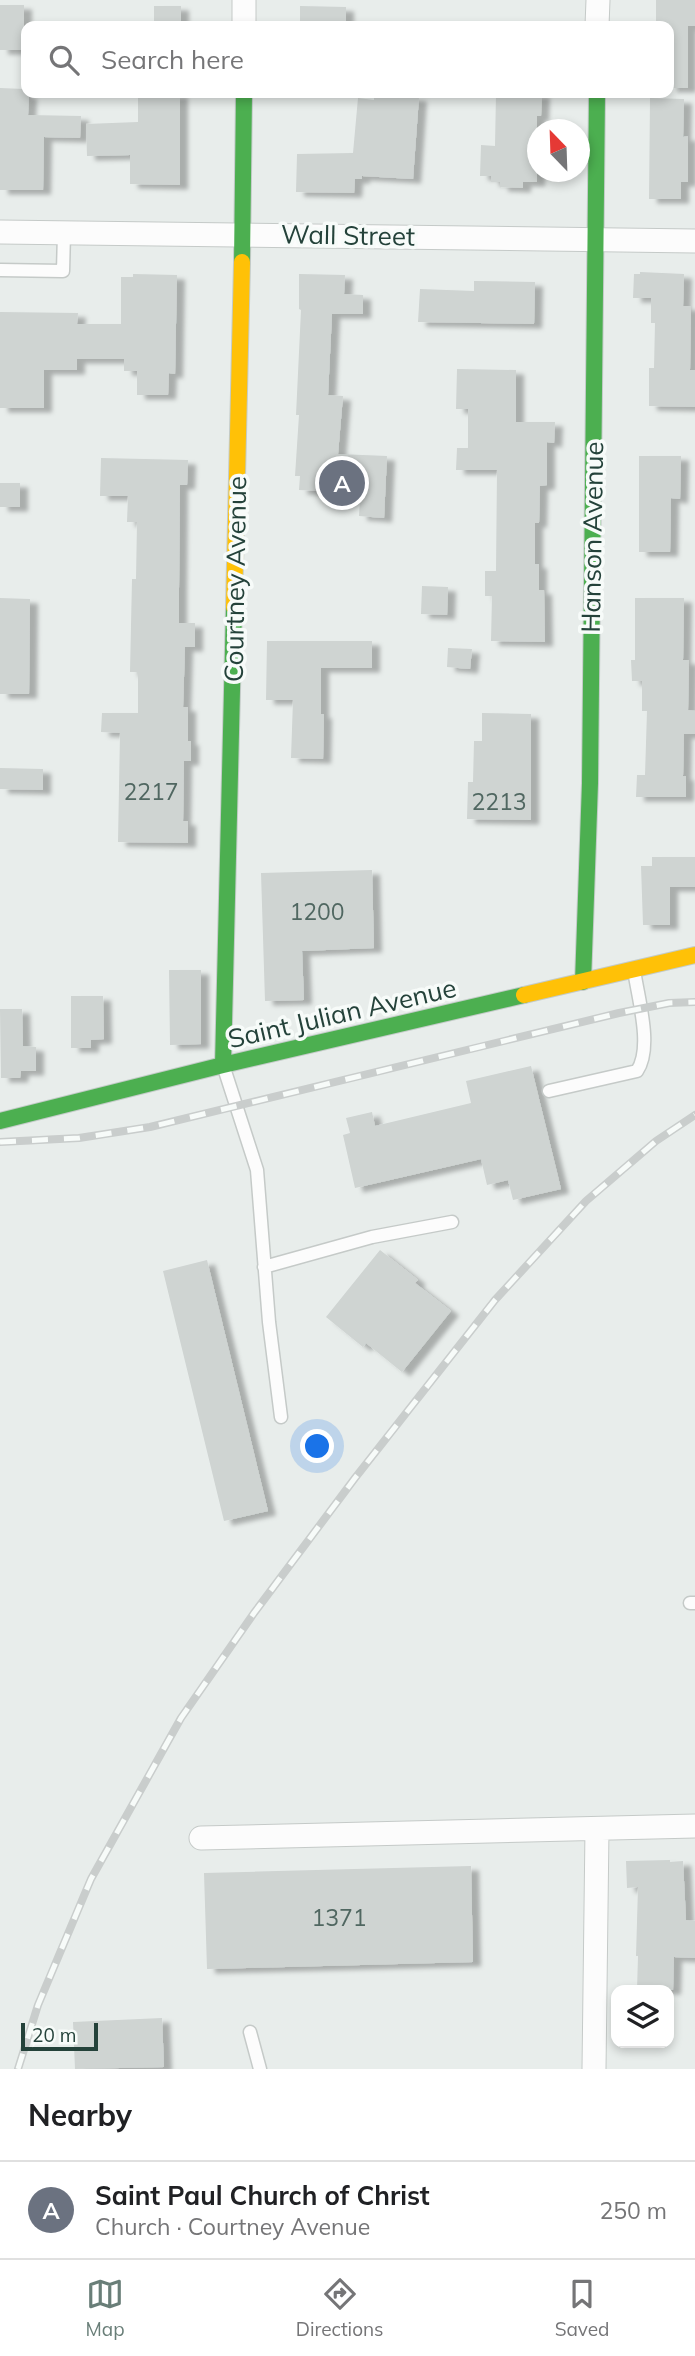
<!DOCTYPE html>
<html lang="en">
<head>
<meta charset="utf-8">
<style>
	:root { --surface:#fff; --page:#f6f6f6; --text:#202124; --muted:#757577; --line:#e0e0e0; --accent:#697e78 }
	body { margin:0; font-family:Mulish,sans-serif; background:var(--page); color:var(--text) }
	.controls { position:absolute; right:21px; bottom:21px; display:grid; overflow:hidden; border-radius:14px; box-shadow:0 4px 10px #0003 }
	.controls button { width:63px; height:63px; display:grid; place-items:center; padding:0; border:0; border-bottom:2px solid var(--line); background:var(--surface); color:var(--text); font:35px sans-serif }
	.compass { position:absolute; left:527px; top:119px; width:63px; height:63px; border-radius:50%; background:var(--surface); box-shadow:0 4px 10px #0003; rotate:337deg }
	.scale { position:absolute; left:21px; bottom:18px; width:77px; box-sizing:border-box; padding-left:7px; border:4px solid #24423a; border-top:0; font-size:19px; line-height:24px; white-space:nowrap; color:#24423a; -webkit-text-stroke:5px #f7fbf9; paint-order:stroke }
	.you { position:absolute; left:318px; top:1447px; width:24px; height:24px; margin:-18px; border:5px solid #fff; border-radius:50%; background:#1a73e8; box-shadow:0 0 0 10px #1a73e833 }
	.badge { display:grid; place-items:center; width:46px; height:46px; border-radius:50%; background:var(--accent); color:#fff; font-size:23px; font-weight:700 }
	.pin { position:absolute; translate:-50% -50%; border:4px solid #fff; box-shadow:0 2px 7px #0006 }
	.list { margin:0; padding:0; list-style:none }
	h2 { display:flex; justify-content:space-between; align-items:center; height:91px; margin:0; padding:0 28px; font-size:30px }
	h2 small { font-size:23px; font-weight:400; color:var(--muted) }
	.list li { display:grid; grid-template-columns:46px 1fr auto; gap:21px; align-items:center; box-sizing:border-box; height:98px; padding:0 28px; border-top:2px solid var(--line) }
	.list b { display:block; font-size:26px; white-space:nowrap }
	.list p { margin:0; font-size:23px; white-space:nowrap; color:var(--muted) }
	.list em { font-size:23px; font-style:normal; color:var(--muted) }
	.icon { flex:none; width:38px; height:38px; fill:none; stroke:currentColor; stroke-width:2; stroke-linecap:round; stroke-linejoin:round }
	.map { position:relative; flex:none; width:695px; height:2069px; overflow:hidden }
	.search { position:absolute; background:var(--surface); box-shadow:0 4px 10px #0003; left:21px; right:21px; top:21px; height:77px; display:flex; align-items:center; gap:18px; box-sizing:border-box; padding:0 24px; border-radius:14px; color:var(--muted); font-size:26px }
	.sheet { height:189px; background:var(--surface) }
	nav { display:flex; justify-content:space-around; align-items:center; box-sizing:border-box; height:98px; border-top:2px solid var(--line); background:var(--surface); font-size:19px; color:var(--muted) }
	nav a { display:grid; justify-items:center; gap:4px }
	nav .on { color:var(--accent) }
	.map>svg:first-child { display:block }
	.building { fill:#cfd4d2; filter:url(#shadow) }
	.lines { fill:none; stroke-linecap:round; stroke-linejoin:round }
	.lane-casing { stroke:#c5cac8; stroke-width:15 }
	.street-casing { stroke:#c5cac8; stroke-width:25 }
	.fast-casing { stroke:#c3cbc8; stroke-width:18 }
	.slow-casing { stroke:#c3cbc8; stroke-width:18 }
	.lane { stroke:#fcfcfc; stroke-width:12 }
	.street { stroke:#fcfcfc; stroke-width:23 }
	.fast { stroke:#4caf50; stroke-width:16 }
	.slow { stroke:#ffc107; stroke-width:16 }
	.rail-casing { stroke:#c9cdcc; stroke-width:8 }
	.rail { stroke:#f7fbf9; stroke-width:5; stroke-dasharray:16; stroke-linecap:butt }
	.labels { text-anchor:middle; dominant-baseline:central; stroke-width:7; stroke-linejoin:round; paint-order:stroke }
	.number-label { font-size:23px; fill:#506761 }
	.street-label { font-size:26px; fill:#24423a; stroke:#f7fbf9 }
</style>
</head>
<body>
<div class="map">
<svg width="695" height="2069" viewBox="0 0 695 2069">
	<defs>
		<filter id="shadow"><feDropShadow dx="8" dy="4.5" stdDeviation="2" flood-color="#0004"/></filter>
	</defs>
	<rect width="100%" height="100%" fill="#e8edeb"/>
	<path class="building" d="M656,0H695V26H688V88H669V26H656Z
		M0,5H24V50H0Z
		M154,6H181V26H154Z
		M300,6L346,7V26H300Z
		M0,88L24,89V94H29L28,115L81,116L80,138L44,137L43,190H0Z
		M138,93H180V185L130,184V155L87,156L86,124L138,122Z
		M374,93L419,97L413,179L362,176V179H355L354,193L296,192L297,154L353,153L358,98L374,100Z
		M496,93H542L541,116H537V182H523V188L500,187V182H491V176H480L481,145L495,146Z
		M650,98L684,99L683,137L688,136V182H681V199H649Z
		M640,272L684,274L683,306H691L690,370H695V407L649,406V368H654L655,323H651V298H633L634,274H640Z
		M133,274L177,275L175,374L169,373L168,395H137V371H124V359H77V370H44V408H0V312L78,313L77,324H121V277H133Z
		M299,274L345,275L344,294L363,295V314H332L328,395L343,396L338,454L387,456L384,518L359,516L360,499L342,498L343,492L299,490L300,476H295L299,415H296L301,310L299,309Z
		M474,281L535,282L534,324L418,322L420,289L474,291Z
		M457,369L516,370V422H555L554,443L547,442V485L540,486L539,523H535V564H539V590H544L545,642L491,641L492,596H485V571H496L497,470H456L457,448H468V409H456Z
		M639,456H681L680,499L671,498L670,552H639Z
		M101,458L188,460L187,485H180L179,588V623H195V647H185L183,707H188V741H191V761H184L183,821H188V843L118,842L120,733L101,732L102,713H138V672H130L132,579H136L137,522H127L128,496H100Z
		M0,483H20V507H0Z
		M422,586L448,587L447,615L421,614Z
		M0,598L30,599L29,694H0Z
		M635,598H684L683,660H689L688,710L695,711V734H684L683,776H686V797H636L637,775H645L647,711H642V681H632L631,660H635Z
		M267,641H372V668H321V714H324L323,759L291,758L293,700H266Z
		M448,648L472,649L470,669L447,667Z
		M482,713L531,714V820L467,819L468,782H473L474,741H482Z
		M0,768L43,769V790L0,789Z
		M652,857H695V887H670V925H643L641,866H652Z
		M372,870L374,948L302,951L304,1000L265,1001L261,873Z
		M169,970H201V1044L170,1045Z
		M71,996H103L104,1039L91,1040V1048H71Z
		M0,1009H22L23,1046L36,1047V1071H21L20,1078H1Z
		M531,1066L561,1189L513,1200L508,1180L487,1185L481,1159L355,1188L343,1135L350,1133L346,1118L372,1112L375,1126L471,1103L466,1081Z
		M380,1250L418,1280L415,1283L451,1311L402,1372L366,1343L363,1347L326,1317Z
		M207,1260L268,1511L224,1521L163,1271Z
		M670,1860V1862L683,1861L686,1920L695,1921V1958L674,1957L673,1990H637L638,1956H636L638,1887L627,1888L626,1861Z
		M471,1866L473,1962L207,1969L204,1873Z
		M162,2018L164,2067L75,2069L73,2022Z"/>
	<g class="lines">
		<g class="lane-casing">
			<path id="lane" d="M0,270L63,271L64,233
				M223,1065L257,1170L269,1322L281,1417
				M549,1091L637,1071C653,1048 638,998 634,970
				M264,1267L372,1237L452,1222
				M690,1603H695
				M250,2032L260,2069"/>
		</g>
		<g class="street-casing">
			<path id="street" d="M244,26V0
				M597,26L598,0
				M0,232L695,241
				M201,1838L695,1826
				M594,2069L597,1829"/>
		</g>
		<g class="fast-casing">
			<path id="fast" d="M242,262L244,93
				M583,982L590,783L597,93
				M223,1065L234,607
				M0,1121L223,1065L524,995"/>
		</g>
		<g class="slow-casing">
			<path id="slow" d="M234,607L242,262
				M524,995L695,955"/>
		</g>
		<use href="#lane" class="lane"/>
		<use href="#street" class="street"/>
		<use href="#fast" class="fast"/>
		<use href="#slow" class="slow"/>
		<g class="rail-casing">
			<path id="rail" d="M0,1142L79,1138L150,1127L619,1013L669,1003L695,1002
				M18,2069L38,2005L91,1879L181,1718L254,1613L355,1478L495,1300L586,1201L656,1141L695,1115"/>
		</g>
		<use href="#rail" class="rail"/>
	</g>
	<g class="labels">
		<g class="number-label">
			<text x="151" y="791">2217</text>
			<text x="499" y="801">2213</text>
			<text x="317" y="911">1200</text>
			<text x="339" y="1917">1371</text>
		</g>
		<g class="street-label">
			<text transform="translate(348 235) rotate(1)">Wall Street</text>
			<text transform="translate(592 537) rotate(-89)">Hanson Avenue</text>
			<text transform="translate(235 579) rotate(-89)">Courtney Avenue</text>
			<text transform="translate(342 1013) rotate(-13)">Saint Julian Avenue</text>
		</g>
	</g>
</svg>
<div class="controls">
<button><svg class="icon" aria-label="layers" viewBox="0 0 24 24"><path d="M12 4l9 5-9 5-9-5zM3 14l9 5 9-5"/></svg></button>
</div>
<svg class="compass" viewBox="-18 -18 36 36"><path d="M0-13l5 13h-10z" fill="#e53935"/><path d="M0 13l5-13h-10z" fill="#757577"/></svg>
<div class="scale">20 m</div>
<div class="you"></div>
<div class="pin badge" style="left:342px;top:483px;background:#6b7280">A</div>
<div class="search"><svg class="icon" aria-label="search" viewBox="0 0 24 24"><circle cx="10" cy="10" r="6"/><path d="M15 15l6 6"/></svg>Search here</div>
</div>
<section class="sheet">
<h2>Nearby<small></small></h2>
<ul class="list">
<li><span class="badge" style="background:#6b7280">A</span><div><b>Saint Paul Church of Christ</b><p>Church · Courtney Avenue</p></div><em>250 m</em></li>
</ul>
</section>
<nav>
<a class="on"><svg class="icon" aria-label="map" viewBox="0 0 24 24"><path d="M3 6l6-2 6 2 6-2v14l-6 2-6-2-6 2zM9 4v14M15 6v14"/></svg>Map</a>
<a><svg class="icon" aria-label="directions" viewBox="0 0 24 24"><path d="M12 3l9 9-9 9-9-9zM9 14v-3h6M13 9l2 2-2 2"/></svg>Directions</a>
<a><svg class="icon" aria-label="saved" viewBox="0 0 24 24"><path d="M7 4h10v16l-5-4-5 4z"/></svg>Saved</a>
</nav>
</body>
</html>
